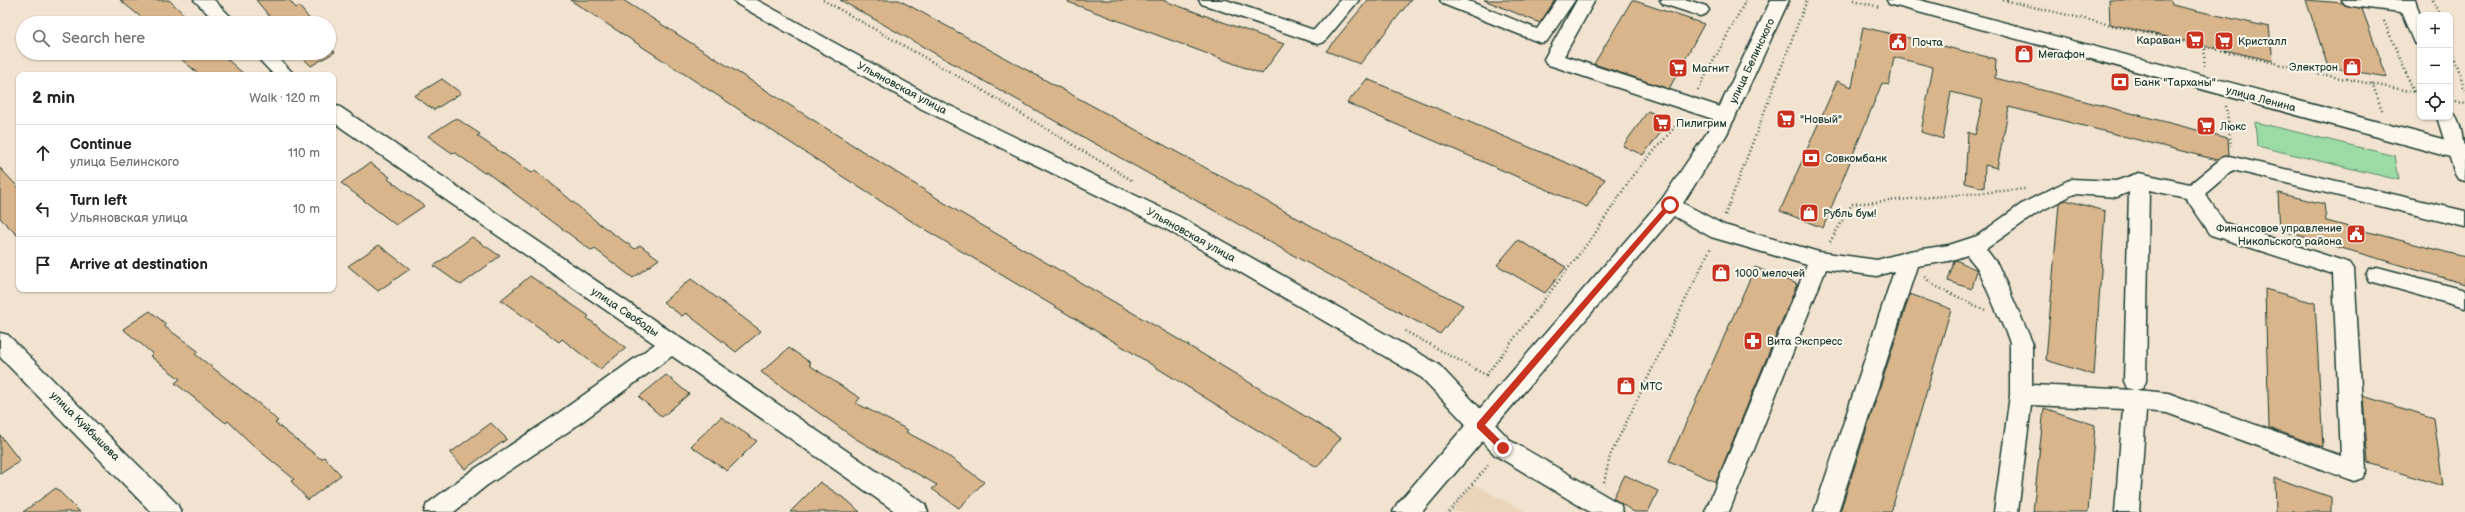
<!DOCTYPE html>
<html lang="en">
<head>
<meta charset="utf-8">
<style>
	:root { --surface:#fff; --page:#f6f6f6; --text:#222; --muted:#767676; --line:#e0e0e0 }
	body { margin:0; font-family:"Balsamiq Sans",sans-serif; background:var(--page); color:var(--text) }
	.controls { position:absolute; right:12px; top:12px; display:grid; overflow:hidden; border-radius:8px; box-shadow:0 1px 3px #0004 }
	.controls button { width:36px; height:36px; display:grid; place-items:center; padding:0; border:0; border-bottom:1px solid var(--line); background:var(--surface); color:var(--text); font:20px sans-serif }
	.stop { position:absolute; width:12px; height:12px; margin:-9px; border:3px solid #c8321e; border-radius:50%; background:#fff }
	.stop.end { background:#c8321e; border-color:#fff; box-shadow:0 1px 4px #0008 }
	.list { margin:0; padding:0; list-style:none }
	h2 { display:flex; justify-content:space-between; align-items:center; height:52px; margin:0; padding:0 16px; font-size:17px }
	h2 small { font-size:13px; font-weight:400; color:var(--muted) }
	.list li { display:grid; grid-template-columns:26px 1fr auto; gap:12px; align-items:center; box-sizing:border-box; height:56px; padding:0 16px; border-top:1px solid var(--line) }
	.list b { display:block; font-size:15px; white-space:nowrap }
	.list p { margin:0; font-size:13px; white-space:nowrap; color:var(--muted) }
	.list em { font-size:13px; font-style:normal; color:var(--muted) }
	.icon { flex:none; width:22px; height:22px; fill:none; stroke:currentColor; stroke-width:2; stroke-linecap:round; stroke-linejoin:round }
	.map { position:relative; flex:none; width:2465px; height:512px; overflow:hidden }
	.search { position:absolute; background:var(--surface); box-shadow:0 1px 3px #0004; left:16px; top:16px; width:320px; height:44px; display:flex; align-items:center; gap:10px; box-sizing:border-box; padding:0 14px; border-radius:22px; color:var(--muted); font-size:15px }
	.panel { position:absolute; background:var(--surface); box-shadow:0 1px 3px #0004; left:16px; top:72px; width:320px; height:220px; border-radius:8px }
	.map>svg:first-child { display:block }
	.built { fill:#ead5bb }
	.green { fill:#9bdba5; stroke:#5d8c6c }
	.building { fill:#d9b58b; stroke:#1f3d34 }
	.lines { fill:none; stroke-linecap:round; stroke-linejoin:round }
	.minor-casing { stroke:#1f3d34; stroke-width:3 }
	.major-casing { stroke:#1f3d34; stroke-width:3 }
	.path { stroke:#1f3d34; stroke-width:2.5; stroke-dasharray:1 3; stroke-linecap:butt }
	.minor { fill:#fbf7ec; fill-rule:evenodd }
	.major { fill:#fbf7ec; fill-rule:evenodd }
	.route { fill:#c8321e }
	.labels { text-anchor:middle; dominant-baseline:central; stroke-width:4; stroke-linejoin:round; paint-order:stroke }
	.poi-label { font-size:11px; fill:#1f3d34; stroke:#fbf7ec; text-anchor:start }
	.street-label { font-size:11px; fill:#1f3d34; stroke:#fbf7ec }
</style>
</head>
<body>
<div class="map">
<svg width="2465" height="512" viewBox="0 0 2465 512">
	<rect width="100%" height="100%" fill="#f1e3cf"/>
	<filter id="ink" filterUnits="userSpaceOnUse"><feTurbulence type="fractalNoise" baseFrequency=".025" numOctaves="2"/><feDisplacementMap in="SourceGraphic" scale="8" xChannelSelector="R" yChannelSelector="G"/><feConvolveMatrix kernelMatrix="1 2 1 2 8 2 1 2 1" color-interpolation-filters="sRGB"/></filter>
	<g filter="url(#ink)">
		<path class="built" d="M1473,484L1526,512H1452Z"/>
		<path class="green" d="M2255,122L2395,156L2399,180L2257,146Z"/>
		<path class="building" d="M120,0H169L193,23H148Z
			M256,0H289L296,8L299,6L312,22L275,23Z
			M570,0H623L959,212L1171,335L1341,438L1317,467L1128,350L919,226Z
			M840,0H899L1341,242L1463,305L1440,334L1300,259Z
			M1069,0H1162L1284,44L1262,74L1068,2Z
			M1368,0H1411L1360,64L1326,51Z
			M1484,0H1555L1540,23Z
			M1632,0L1704,24L1669,89L1594,64Z
			M2109,0H2171L2172,5L2269,27L2273,61L2110,24Z
			M2306,0L2343,3L2362,9L2387,77L2328,67Z
			M1863,27L1996,59L1995,78L2228,138L2229,155L2217,160L2009,107L1997,168L1985,165L1984,188L1965,183L1968,132L1975,135L1983,100L1951,92L1943,139L1921,132L1933,67L1894,57L1889,85L1882,83L1823,228L1780,211L1837,81L1852,87Z
			M329,48L335,52L311,66L298,53H329Z
			M174,53H220L245,75H200Z
			M442,79L461,93L434,110L414,96Z
			M1367,79L1605,179L1587,207L1347,103Z
			M1648,111L1670,121L1643,155L1623,146Z
			M456,118L480,134L477,136L532,173L535,170L597,222L635,249L640,245L659,259L633,278L595,249L592,251L486,172L484,173L454,152L452,153L428,136Z
			M370,163L390,177L388,179L424,206L396,225L341,183Z
			M0,168L19,188V237L0,218Z
			M2278,193L2324,204L2326,221L2465,257V284L2280,230Z
			M2066,200L2105,211L2094,375L2046,360L2059,203Z
			M472,237L500,256L461,285L434,266Z
			M1518,240L1566,267L1545,293L1497,265Z
			M379,245L410,269L378,291L348,266Z
			M1956,260L1977,270L1972,289L1948,281L1954,261Z
			M1755,267L1797,284L1716,482L1669,461Z
			M530,276L589,316L587,318L626,348L600,369L562,339L559,342L501,300Z
			M691,279L705,289L761,331L736,352L686,313L682,316L663,302Z
			M2265,289L2315,303L2323,447L2269,428Z
			M1910,294L1951,309L1891,512H1840Z
			M150,311L166,324L164,326L198,351L195,354L263,407L278,421L275,423L321,459L324,457L341,475L308,500L291,481L294,479L255,447L228,421L226,423L175,383L180,379L150,356L153,354L123,329Z
			M789,348L811,363L809,365L860,398L856,403L908,430L906,432L940,450L984,482L959,508L932,489L937,485L856,439L761,372Z
			M666,375L689,394L662,417L639,397Z
			M2363,396L2434,418L2443,486L2368,463Z
			M2044,408L2095,425L2088,512H2033Z
			M721,417L757,441L727,471L691,446Z
			M491,423L507,439L465,469L450,453Z
			M0,435L20,461L0,474Z
			M1625,475L1658,491L1648,512H1634L1613,498Z
			M2275,478L2331,497V512H2276Z
			M820,482L848,501L860,512H790Z
			M56,488L80,512H23Z"/>
		<g class="lines">
			<g class="minor-casing">
				<path id="minor" d="M194,0H214L237,23H217Z
					M734,0H757L936,99L1180,217L1438,364L1511,441L1620,504L1623,512H1590L1495,455L1422,378L1166,229L922,109L737,4Z
					M1199,0H1226L1314,30L1340,0H1359L1324,42L1318,44L1202,4Z
					M1440,0H1466L1537,29L1557,0H1575L1547,41L1541,43L1443,4Z
					M1577,0H1595L1564,56L1733,111L1736,116L1733,121L1726,123L1719,121L1546,64L1544,59Z
					M1660,0H1688L1706,6L1709,10L1706,14L1700,16L1663,4Z
					M2342,0H2415L2420,15V45L2414,43L2401,12L2351,6L2345,4Z
					M253,53H273L295,75H274Z
					M333,105L340,107L925,504L928,512H896L672,356L569,431L486,486L454,512H424L427,504L470,472L553,417L655,344L333,122Z
					M2450,111C2465,116 2465,167 2465,181L2458,179L2455,174L2437,117H2450Z
					M2229,156L2465,211V227L2233,170L2205,194L2225,223L2350,263L2354,269L2366,471L2362,478L2354,481L2167,413L2146,411L2139,512H2115L2123,409L2031,405L2018,512H1994L2010,395V342L1978,269L1967,255L1949,261L1917,266L1838,512H1814L1894,271L1877,276L1826,269L1729,512H1705L1807,265L1711,237L1663,210L1660,205L1663,200L1670,197L1677,200L1724,225L1819,252L1877,260L1909,251L1949,245L1977,236L2023,203L2071,179L2116,181L2139,173L2190,184L2222,158ZM2149,190L2186,198L2211,235L2333,274L2341,456L2168,393L2136,390L2143,388L2146,381ZM2129,192L2124,381L2127,388L2134,390L2032,385V342L1998,265L1986,249L2037,213L2074,194L2117,197Z
					M2377,267L2465,290V308L2369,281L2366,275L2369,269Z"/>
			</g>
			<g class="major-casing">
				<path id="major" d="M1771,0H1789L1727,134L1678,211L1422,512H1393L1397,504L1662,199L1708,131Z
					M1887,0H1919L2465,145V161L1889,4Z
					M0,333L8,335L177,504L181,512H151L0,357Z"/>
			</g>
			<path class="path" d="M823,0L982,90L1133,181
				M1854,0L1879,7
				M2003,0L2335,77L2420,93
				M2433,0L2439,15
				M2384,21L2414,92
				M2450,44L2465,90
				M2204,66L2205,46
				M2372,83L2383,113
				M1698,90L1746,0
				M2456,101L2465,104
				M2226,106L2231,146
				M1725,215L1807,0
				M1830,242L1852,204L2025,189
				M1925,277L1933,285L1985,310
				M1405,331L1486,375L1594,235L1633,175L1682,119
				M1604,482L1610,456L1711,247
				M1449,512L1490,463"/>
			<use href="#minor" class="minor"/>
			<use href="#major" class="major"/>
		</g>
	</g>
	<path class="route" d="M1668,203L1673,205L1485,425L1505,445V450H1500L1477,428V423Z"/>
	<defs>
		<g id="supermarket-square" transform="scale(1)"><rect x="-9" y="-9" width="18" height="18" rx="4" fill="#c8321e" stroke="#fbf7ec"/><path d="M-6-5.5h2.5l.6 2H6L4.5 2H-2.5L-4.4-4H-6ZM-1.5 3.2a1.3 1.3 0 1 0 .1 0ZM3 3.2a1.3 1.3 0 1 0 .1 0Z" fill="#fff"/></g>
		<g id="civic-square" transform="scale(1)"><rect x="-9" y="-9" width="18" height="18" rx="4" fill="#c8321e" stroke="#fbf7ec"/><path d="M-.6-6.5H3V-4.5H.6V-3L4-1V1h2V6H-6V1h2V-1L-.6-3ZM-1.2 2.5V6h2.4V2.5Z" fill="#fff"/></g>
		<g id="shop-square" transform="scale(1)"><rect x="-9" y="-9" width="18" height="18" rx="4" fill="#c8321e" stroke="#fbf7ec"/><path d="M-5-2.5h2.3a2.7 3.5 0 0 1 5.4 0H5L5.5 6h-11ZM-1.5-2.5h3a1.5 2.3 0 0 0-3 0Z" fill="#fff"/></g>
		<g id="bank-square" transform="scale(1)"><rect x="-9" y="-9" width="18" height="18" rx="4" fill="#c8321e" stroke="#fbf7ec"/><path d="M-6-4H6V4H-6ZM0-2.3a2.3 2.3 0 1 0 0 4.6a2.3 2.3 0 1 0 0-4.6Z" fill="#fff"/></g>
		<g id="pharmacy-square" transform="scale(1)"><rect x="-9" y="-9" width="18" height="18" rx="4" fill="#c8321e" stroke="#fbf7ec"/><path d="M-2-6h4v4h4v4h-4v4h-4v-4h-4v-4h4Z" fill="#fff"/></g>
	</defs>
	<g fill-rule="evenodd">
		<use href="#supermarket-square" x="2195" y="40"/>
		<use href="#supermarket-square" x="2224" y="41"/>
		<use href="#civic-square" x="1898" y="42"/>
		<use href="#shop-square" x="2024" y="54"/>
		<use href="#shop-square" x="2352" y="67"/>
		<use href="#supermarket-square" x="1678" y="68"/>
		<use href="#bank-square" x="2120" y="82"/>
		<use href="#supermarket-square" x="1786" y="119"/>
		<use href="#supermarket-square" x="1662" y="123"/>
		<use href="#supermarket-square" x="2206" y="126"/>
		<use href="#bank-square" x="1811" y="158"/>
		<use href="#shop-square" x="1809" y="213"/>
		<use href="#civic-square" x="2356" y="234"/>
		<use href="#shop-square" x="1721" y="273"/>
		<use href="#pharmacy-square" x="1753" y="341"/>
		<use href="#shop-square" x="1626" y="386"/>
	</g>
	<g class="labels">
		<g class="poi-label">
			<text x="2181" y="40" text-anchor="end">Караван</text>
			<text x="2238" y="41">Кристалл</text>
			<text x="1912" y="42">Почта</text>
			<text x="2038" y="54">Мегафон</text>
			<text x="2338" y="67" text-anchor="end">Электрон</text>
			<text x="1692" y="68">Магнит</text>
			<text x="2134" y="82">Банк "Тарханы"</text>
			<text x="1800" y="119">"Новый"</text>
			<text x="1676" y="123">Пилигрим</text>
			<text x="2220" y="126">Люкс</text>
			<text x="1825" y="158">Совкомбанк</text>
			<text x="1823" y="213">Рубль бум!</text>
			<text x="2342" y="228" text-anchor="end">Финансовое управление<tspan x="2342" dy="13">Никольского района</tspan></text>
			<text x="1735" y="273">1000 мелочей</text>
			<text x="1767" y="341">Вита Экспресс</text>
			<text x="1640" y="386">МТС</text>
		</g>
		<g class="street-label">
			<text transform="translate(1752 61) rotate(-65)">улица Белинского</text>
			<text transform="translate(902 88) rotate(28)">Ульяновская улица</text>
			<text transform="translate(2261 99) rotate(15)">улица Ленина</text>
			<text transform="translate(1191 235) rotate(29)">Ульяновская улица</text>
			<text transform="translate(625 312) rotate(34)">улица Свободы</text>
			<text transform="translate(85 426) rotate(45)">улица Куйбышева</text>
		</g>
	</g>
</svg>
<div class="controls">
<button>+</button>
<button>−</button>
<button><svg class="icon" aria-label="locate" viewBox="0 0 24 24"><circle cx="12" cy="12" r="6"/><path d="M12 2v4M12 18v4M2 12h4M18 12h4"/></svg></button>
</div>
<div class="stop" style="left:1670px;top:205px"></div>
<div class="stop end" style="left:1503px;top:448px"></div>
<div class="search"><svg class="icon" aria-label="search" viewBox="0 0 24 24"><circle cx="10" cy="10" r="6"/><path d="M15 15l6 6"/></svg>Search here</div>
<section class="panel">
<h2>2 min<small>Walk · 120 m</small></h2>
<ul class="list">
<li><svg class="icon" aria-label="ahead" viewBox="0 0 24 24"><path d="M12 20V5M6 11l6-6 6 6"/></svg><div><b>Continue</b><p>улица Белинского</p></div><em>110 m</em></li>
<li><svg class="icon" aria-label="left" viewBox="0 0 24 24"><path d="M17 20v-9H6M10 6l-5 5 5 5"/></svg><div><b>Turn left</b><p>Ульяновская улица</p></div><em>10 m</em></li>
<li><svg class="icon" aria-label="arrive" viewBox="0 0 24 24"><path d="M6 21V4h12l-3 4 3 4H6"/></svg><div><b>Arrive at destination</b></div></li>
</ul>
</section>
</div>
</body>
</html>
